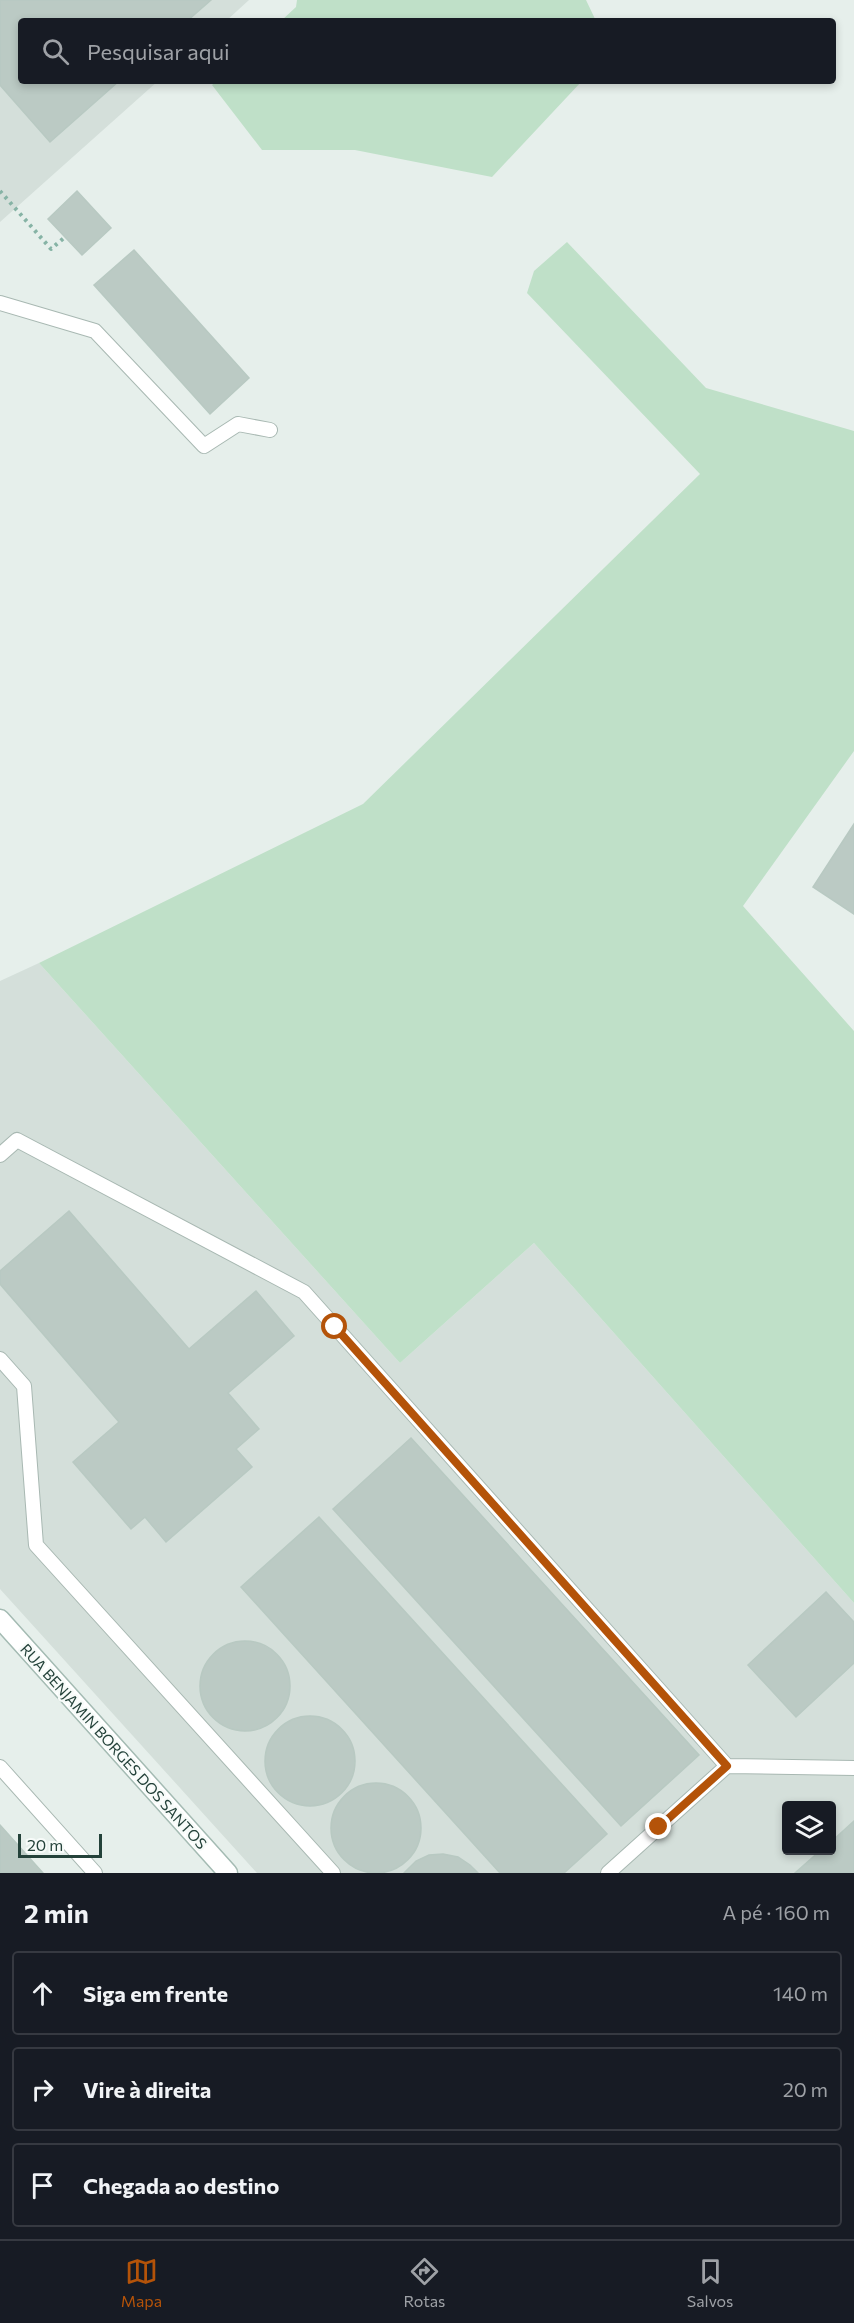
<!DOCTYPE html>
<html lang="pt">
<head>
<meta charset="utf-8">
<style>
	:root { --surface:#171b24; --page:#20242c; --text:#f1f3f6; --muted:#9ea1a6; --line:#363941; --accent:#b45309 }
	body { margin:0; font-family:Commissioner,sans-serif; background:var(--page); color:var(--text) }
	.controls { position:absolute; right:18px; bottom:18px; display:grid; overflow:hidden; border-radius:6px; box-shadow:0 3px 9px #0003 }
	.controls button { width:54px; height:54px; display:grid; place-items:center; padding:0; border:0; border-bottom:2px solid var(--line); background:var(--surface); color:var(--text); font:30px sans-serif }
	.scale { position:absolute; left:18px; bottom:15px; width:84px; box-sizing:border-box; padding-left:6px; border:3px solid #24423a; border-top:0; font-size:16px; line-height:21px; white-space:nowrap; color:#24423a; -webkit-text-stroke:4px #f7fbf9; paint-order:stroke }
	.stop { position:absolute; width:18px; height:18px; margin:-14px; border:4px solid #b45309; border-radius:50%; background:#fff }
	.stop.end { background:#b45309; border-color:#fff; box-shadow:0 2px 6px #0008 }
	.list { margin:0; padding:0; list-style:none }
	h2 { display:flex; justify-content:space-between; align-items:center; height:78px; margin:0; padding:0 24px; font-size:26px }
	h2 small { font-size:20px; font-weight:400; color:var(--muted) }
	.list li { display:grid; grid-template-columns:39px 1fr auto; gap:18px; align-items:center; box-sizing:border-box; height:84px; margin:0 12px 12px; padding:0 12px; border:2px solid var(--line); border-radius:6px }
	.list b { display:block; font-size:22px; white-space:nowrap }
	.list em { font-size:20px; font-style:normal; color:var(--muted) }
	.icon { flex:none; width:33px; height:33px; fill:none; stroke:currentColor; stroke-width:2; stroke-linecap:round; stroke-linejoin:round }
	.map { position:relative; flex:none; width:854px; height:1873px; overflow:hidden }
	.search { position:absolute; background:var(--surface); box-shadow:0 3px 9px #0003; left:18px; right:18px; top:18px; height:66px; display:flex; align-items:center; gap:15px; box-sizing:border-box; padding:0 21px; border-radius:6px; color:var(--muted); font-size:22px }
	.sheet { height:366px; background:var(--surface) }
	nav { display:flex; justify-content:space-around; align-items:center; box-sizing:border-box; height:84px; border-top:2px solid var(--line); background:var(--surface); font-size:16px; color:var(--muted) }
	nav a { display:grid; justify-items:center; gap:3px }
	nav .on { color:var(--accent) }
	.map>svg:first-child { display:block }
	.built { fill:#d4dfda; fill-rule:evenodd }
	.green { fill:#bfe0c8 }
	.building { fill:#bbcac4; stroke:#b8c9c2; stroke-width:1.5 }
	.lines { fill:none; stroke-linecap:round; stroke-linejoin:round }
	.lane-casing { stroke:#a8b8b2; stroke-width:16 }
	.secondary-casing { stroke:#a4bbb3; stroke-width:21 }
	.path { stroke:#86b3a5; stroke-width:4; stroke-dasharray:3 4.5; stroke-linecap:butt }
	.lane { stroke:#fff; stroke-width:14 }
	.secondary { stroke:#fff; stroke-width:18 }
	.route { stroke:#b45309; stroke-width:8 }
	.labels { text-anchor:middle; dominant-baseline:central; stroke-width:4.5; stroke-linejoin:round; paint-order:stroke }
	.street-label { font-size:15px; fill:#24423a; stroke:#f7fbf9 }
</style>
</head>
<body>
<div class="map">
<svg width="854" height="1873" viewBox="0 0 854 1873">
	<rect width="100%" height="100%" fill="#e6efeb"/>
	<path class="built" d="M0,0H249L226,21H21V81H158L0,222Z
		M39,963L400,1363L534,1243L854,1603V1873H257L0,1589V981ZM786,1806H832V1850H786Z"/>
	<path class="green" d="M297,0H586L596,21H281L296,7Z
		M217,81H582L492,177L355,150H262L212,85Z
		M567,242L706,388L854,431V751L743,906L854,1031V1603L534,1243L400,1363L39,963L363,804L700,474L527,293L534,271Z"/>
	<path class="building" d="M0,0H211L187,21H21V81H119L50,142L0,85Z
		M77,191L111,228L82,255L48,219Z
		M134,250L249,378L210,414L94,285Z
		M854,824V914L813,887Z
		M69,1211L189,1349L256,1291L294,1336L228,1393L259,1429L236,1449L252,1467L166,1542L145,1517L131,1529L73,1462L119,1422L0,1284V1271Z
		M411,1438L699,1755L621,1826L333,1509Z
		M319,1517L607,1834L564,1873H500L241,1587Z
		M826,1592L854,1622V1663L796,1717L748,1665Z
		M200 1686a45 45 0 1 1 90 0a45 45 0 1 1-90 0Z
		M265 1761a45 45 0 1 1 90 0a45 45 0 1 1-90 0Z
		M331 1828a45 45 0 1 1 90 0a45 45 0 1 1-90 0Z
		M854,1821V1873H795L821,1850H832V1841Z
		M0,1825L43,1873H0Z
		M443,1854L458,1857L470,1865L478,1873H404L416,1861L429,1855Z"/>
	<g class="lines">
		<g class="lane-casing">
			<path id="lane" d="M0,303L95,331L204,446L238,424L270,430
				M0,1155L17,1140L304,1292L727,1766L608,1873
				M0,1359L24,1386L36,1545L333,1873
				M727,1766L854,1768
				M0,1767L95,1873"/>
		</g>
		<g class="secondary-casing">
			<path id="secondary" d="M0,1619L228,1873"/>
		</g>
		<path class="path" d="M0,191L51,249L65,237"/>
		<use href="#lane" class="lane"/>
		<use href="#secondary" class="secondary"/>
	</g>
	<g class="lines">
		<path class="route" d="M335,1327L727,1766L659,1827"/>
	</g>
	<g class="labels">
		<g class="street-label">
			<text transform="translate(114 1746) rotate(48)">RUA BENJAMIN BORGES DOS SANTOS</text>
		</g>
	</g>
</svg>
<div class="controls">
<button><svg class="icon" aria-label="layers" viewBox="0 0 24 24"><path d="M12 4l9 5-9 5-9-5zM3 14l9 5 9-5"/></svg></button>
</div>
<div class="scale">20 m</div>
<div class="stop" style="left:335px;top:1327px"></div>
<div class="stop end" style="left:659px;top:1827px"></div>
<div class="search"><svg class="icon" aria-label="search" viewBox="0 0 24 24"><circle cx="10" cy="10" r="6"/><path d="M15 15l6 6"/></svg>Pesquisar aqui</div>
</div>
<section class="sheet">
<h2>2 min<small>A pé · 160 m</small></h2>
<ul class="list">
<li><svg class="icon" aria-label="ahead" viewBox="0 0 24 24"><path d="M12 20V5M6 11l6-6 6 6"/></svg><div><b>Siga em frente</b></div><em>140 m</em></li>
<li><svg class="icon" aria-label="right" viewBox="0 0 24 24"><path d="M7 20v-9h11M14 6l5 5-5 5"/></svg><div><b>Vire à direita</b></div><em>20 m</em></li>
<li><svg class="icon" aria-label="arrive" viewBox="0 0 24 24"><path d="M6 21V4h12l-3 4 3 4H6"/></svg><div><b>Chegada ao destino</b></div></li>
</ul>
</section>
<nav>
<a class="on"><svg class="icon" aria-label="map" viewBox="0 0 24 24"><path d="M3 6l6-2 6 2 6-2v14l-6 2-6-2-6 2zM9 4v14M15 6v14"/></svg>Mapa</a>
<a><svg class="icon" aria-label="directions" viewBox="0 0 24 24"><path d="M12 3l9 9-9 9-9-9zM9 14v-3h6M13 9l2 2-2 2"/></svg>Rotas</a>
<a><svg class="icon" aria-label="saved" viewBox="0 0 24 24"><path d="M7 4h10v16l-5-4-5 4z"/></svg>Salvos</a>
</nav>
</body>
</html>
